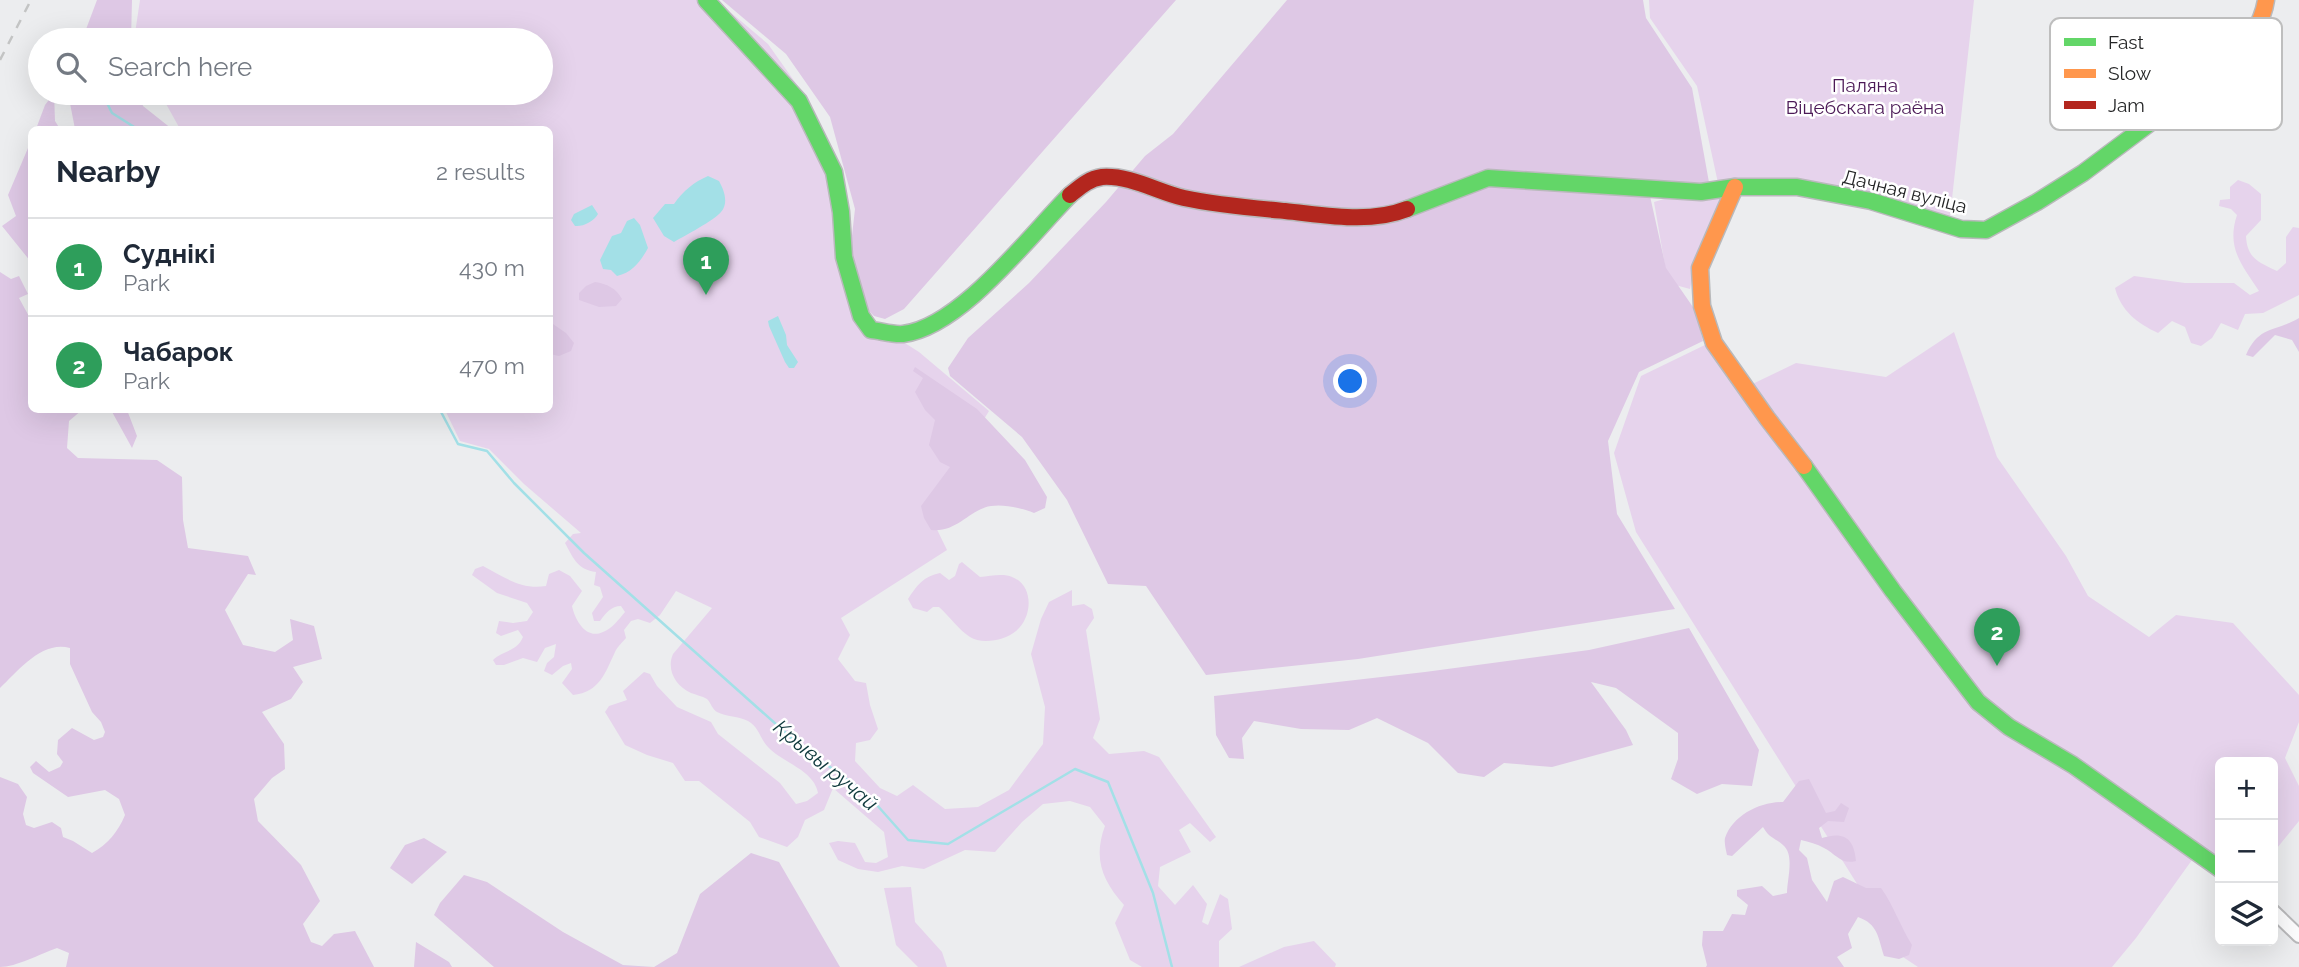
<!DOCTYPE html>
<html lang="en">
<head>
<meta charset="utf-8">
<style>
	:root { --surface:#fff; --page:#f2f2f3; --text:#1f2937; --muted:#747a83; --line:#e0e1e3; --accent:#6b6c6d }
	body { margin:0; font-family:Raleway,sans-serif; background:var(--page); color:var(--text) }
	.controls { position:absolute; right:21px; bottom:21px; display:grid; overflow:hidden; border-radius:10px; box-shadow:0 7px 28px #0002 }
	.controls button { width:63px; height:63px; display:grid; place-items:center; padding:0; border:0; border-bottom:2px solid var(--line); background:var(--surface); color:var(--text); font:35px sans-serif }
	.you { position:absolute; left:1351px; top:382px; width:24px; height:24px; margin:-18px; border:5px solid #fff; border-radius:50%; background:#1a73e8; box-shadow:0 0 0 10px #1a73e833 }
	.badge { display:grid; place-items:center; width:46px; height:46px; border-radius:50%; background:var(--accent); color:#fff; font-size:23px; font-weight:700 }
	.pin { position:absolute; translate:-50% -58px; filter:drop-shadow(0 2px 4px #0008) }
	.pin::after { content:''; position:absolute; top:37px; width:24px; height:21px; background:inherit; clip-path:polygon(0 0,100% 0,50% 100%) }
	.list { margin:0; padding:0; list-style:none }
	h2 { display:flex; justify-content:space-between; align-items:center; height:91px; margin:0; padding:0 28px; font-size:30px }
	h2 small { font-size:23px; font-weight:400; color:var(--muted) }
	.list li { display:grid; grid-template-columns:46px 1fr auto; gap:21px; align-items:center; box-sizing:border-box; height:98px; padding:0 28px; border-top:2px solid var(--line) }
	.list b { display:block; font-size:26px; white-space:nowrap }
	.list p { margin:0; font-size:23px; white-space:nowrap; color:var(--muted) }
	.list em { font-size:23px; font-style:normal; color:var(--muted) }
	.icon { flex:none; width:38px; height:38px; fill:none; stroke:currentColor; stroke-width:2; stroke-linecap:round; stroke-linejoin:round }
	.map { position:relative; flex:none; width:2299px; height:967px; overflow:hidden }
	.search { position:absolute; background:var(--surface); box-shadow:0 7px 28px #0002; left:28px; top:28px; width:525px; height:77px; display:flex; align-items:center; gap:18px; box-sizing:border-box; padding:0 24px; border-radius:38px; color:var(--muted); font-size:26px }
	.panel { position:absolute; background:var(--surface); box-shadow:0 7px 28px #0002; left:28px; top:126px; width:525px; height:287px; border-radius:10px }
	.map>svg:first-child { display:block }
	.green { fill:#e6d3ec }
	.forest { fill:#dec8e5 }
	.water { fill:#a3e0e7 }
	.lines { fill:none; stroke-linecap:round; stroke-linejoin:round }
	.stream { stroke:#a3e0e7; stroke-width:2.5 }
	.street-casing { stroke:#b9b9bb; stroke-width:16 }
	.fast-casing { stroke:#b9b9bb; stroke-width:19 }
	.slow-casing { stroke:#b9b9bb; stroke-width:19 }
	.jam-casing { stroke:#b9b9bb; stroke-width:19 }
	.street { stroke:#fcfcfd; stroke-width:12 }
	.fast { stroke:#63d668; stroke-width:16 }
	.slow { stroke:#ff974d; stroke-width:16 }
	.jam { stroke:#b3261e; stroke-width:16 }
	.rail { stroke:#c3c4c4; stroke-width:2.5; stroke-dasharray:9 9; stroke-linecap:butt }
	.labels { text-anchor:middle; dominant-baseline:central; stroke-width:5; stroke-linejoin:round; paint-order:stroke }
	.park-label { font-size:19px; fill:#4c1a57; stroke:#fff }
	.street-label { font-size:19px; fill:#252627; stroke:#fff }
	.water-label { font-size:21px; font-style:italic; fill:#0f393d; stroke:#fff }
	.key { fill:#fff; stroke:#bebebe; stroke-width:2 }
	.key-label { font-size:19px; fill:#252627 }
</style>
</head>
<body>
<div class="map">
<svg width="2299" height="967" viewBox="0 0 2299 967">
	<rect width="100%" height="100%" fill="#ecedef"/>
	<path class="green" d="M140,0H716L768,44L807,99L843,174L850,266L875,324L919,352L989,411L928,511L947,550L841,618L850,635L838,659L855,681L866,683L870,705L878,729L870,740L856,743L855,761L880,788L897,796L913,785L945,809L978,807L1009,790L1043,744L1045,707L1031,654L1041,619L1049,602L1072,590V606L1084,604L1092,609L1094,618L1086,630L1100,719L1093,738L1109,754L1144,751L1159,757L1216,837L1210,842L1190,823L1179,830L1191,852L1160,867L1158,886L1175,905L1193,885L1207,904L1202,922L1208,925L1220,894L1228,899L1232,929L1219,941V967H1142L1130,960L1115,923L1124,905C1102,880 1093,858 1105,826L1090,807L1070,801L1043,804L1022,822L995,852L965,850L924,869L902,866L878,872L858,869L838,860L829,843L838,841L855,843L865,862L876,863L888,857L884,832L833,788L824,810L805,820L798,837L787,847L759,837L750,822L699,781H685L673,763L647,755L625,745L605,712L609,706L627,700L623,691L644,672L650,674L657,686L677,707L711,722L718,734L780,783L796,804L807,801L818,793C814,770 783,763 768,747C760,739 759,727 748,721C739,716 726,717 717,712C712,709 711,703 707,699C702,696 696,695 691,693C676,686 666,670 673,654L712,608L676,591L660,615L650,623L638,619L631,621L624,630L626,638C622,643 617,647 615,652C605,673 600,692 573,695L562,683L572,669L571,663L563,666L552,675L544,671L547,663L554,657L556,644L545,648L537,662L523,658L504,665H496L493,660C503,650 517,652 523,637L518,630L501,636L496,633L499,621L513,623L527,621L533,612L527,603L497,593L472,575L475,569L483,566C504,577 521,590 546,586L549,574L559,570L570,576L582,591L572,606C575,620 586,640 603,632C612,629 619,619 625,612L621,606C611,606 606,613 600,621H594L592,613L603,597L600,587L594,585L596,572C578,570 573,558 565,543L573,534L581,533L524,484L489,449L460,441L445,410H550V130L180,129L160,93H541V40H134Z
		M1649,0H1974L1950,217L1808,180L1748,181L1698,252L1690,289L1668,283L1654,202L1718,183L1697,86L1650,18Z
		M2238,180L2249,184L2261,194V220L2246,236C2247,258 2258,262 2277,271L2286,263V237L2293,227L2299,228V295L2263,313L2245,314L2238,330L2221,323L2212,338L2201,346L2191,343L2185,327L2172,321L2158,333C2137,323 2121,311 2115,288L2134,276L2185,283H2234L2250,295L2259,291C2242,265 2226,248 2237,215L2231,209L2219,206L2220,200L2230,199V187Z
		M1954,332L1997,457L2066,556L2088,596L2149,637L2176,615L2233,623L2299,695V722L2285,758L2299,786V821L2273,853V762H2220V866L2197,853L2136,938L2112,967H1918L1903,957L1636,532L1614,453L1641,376L1709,343L1740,390L1796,363L1886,377Z
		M962,562L980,577C990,576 1004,573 1012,577C1034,585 1033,617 1016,631C1006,640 982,645 970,637C959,630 949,616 939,607H933L927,612L913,608L908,599C916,586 924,576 940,573L949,580L955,576L959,564Z
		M911,887L915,922L942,952L947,967H918L896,945L884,888Z
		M1314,941L1336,964L1335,967H1239L1284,947Z"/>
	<path class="forest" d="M97,0H132L131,40H82Z
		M722,0H1176L904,309L885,319L874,316L857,299L849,262L855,209L830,117L786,54Z
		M1287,0H1643L1646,18L1692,88L1710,188L1650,196L1666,268L1695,310L1703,341L1639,372L1608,441L1617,514L1675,609L1358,659L1206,675L1146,586L1108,584L1067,500L1022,437L950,376L948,368L968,338L1029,283L1106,202L1145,156L1173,134Z
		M54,93L55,121L60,129H36L45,105Z
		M68,93H139L143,106L172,129H75Z
		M31,141L32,262H31L2,226L16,216L8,195Z
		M0,272L11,279L19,276L28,294L19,298L31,320L32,410H82L69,421L67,448L78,458L157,460L182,477L183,520L188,548L248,556L256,575L248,574L225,610L243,645L275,652L293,640L290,619L314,626L322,659L293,667L303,682L291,699L262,712L284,744L285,769L272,778L254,799L258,821L301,865L320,901L303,924L311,942L322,946L334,934L355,931L374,967H66L69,953L57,948C40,954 16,967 0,967V777L18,784L27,797L23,814L26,825L34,828L52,822L61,828L63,837L73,841L92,853C108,844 118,832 125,815L119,799L105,790L68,797L33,773L30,767L36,761L49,772L60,767L63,762L57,754L58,740L72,728L94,740L103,737L105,732L101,722L92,712L70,664V648C42,640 18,671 0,688Z
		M595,282C607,284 616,288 622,299L616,306L599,307L579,300V293L586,286Z
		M2299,318V352L2292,340L2275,335L2253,357L2246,355C2259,325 2276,332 2299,318Z
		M550,322L566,333L574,343L571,351L559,356L550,354Z
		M915,367L977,409L1025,460L1047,497L1045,508L1034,513C1022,508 1004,504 991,506C970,509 957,533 931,530L924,518L921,506L950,467L940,462L929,445L935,420L925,410L915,392L923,378L913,371Z
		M111,410H127L137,436L132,448Z
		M1689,628L1759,750L1752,786L1722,784L1697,794L1671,779L1678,759V733L1616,688L1591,682L1626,730L1633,745L1552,767L1504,763L1484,777L1458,773L1428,743L1377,718L1349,730L1301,729L1254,721L1242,738L1244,759L1229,758L1216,735L1214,696L1425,672L1589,650Z
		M1809,779L1826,813L1835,811L1841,803L1849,808L1844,822L1828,821L1819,828L1822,838C1844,831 1854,838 1856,861C1841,865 1836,854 1824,848C1817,844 1809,842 1801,840L1799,850L1807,858L1812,880L1827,902L1834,881L1843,877L1866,888H1881C1894,906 1900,926 1912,945L1909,955L1899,959L1884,956C1878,937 1878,924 1858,917L1848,934L1852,948L1837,957L1844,967H1706L1707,965L1702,945L1703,931H1723L1732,914L1745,915L1748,905L1737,896V890L1762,886L1773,896L1787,893C1787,879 1795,855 1783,845C1774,837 1770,839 1763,827L1732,856L1727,855C1726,850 1724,843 1725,838C1733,815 1760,802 1783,802L1799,781Z
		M424,838L447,852L412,884L390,868L405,845Z
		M751,853L779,862L840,967H654L677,953L700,894Z
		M464,875L487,882L563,932L623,965L654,967H494L434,915L440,903Z
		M416,942L449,962L452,967H414Z"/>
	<path class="water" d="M708,176L719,181C724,190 729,203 721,212C715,220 684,236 674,242L664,236L653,218L665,204H674C683,191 694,182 708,176Z
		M592,205L598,214C594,221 583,227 575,226L571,220L574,214Z
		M634,218L640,225L648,248C640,262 633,272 617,276L611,270L603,269L600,260L612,236L621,233L627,221Z
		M778,316L786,335L787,345L798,362L794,368H789L785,362L769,326L768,321Z"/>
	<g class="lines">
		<path class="stream" d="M37,44L40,45
			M102,93L112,113L139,130
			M440,410L458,444L487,451L514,483L584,553L796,742L868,795L908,840L948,844L1075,769L1108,782L1153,893L1172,967"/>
		<g class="street-casing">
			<path id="street" d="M2273,911L2299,936"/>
		</g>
		<g class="fast-casing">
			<path id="fast" d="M706,0L799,101L834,172L841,212L844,257L861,316L871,330C881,331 893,335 903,334C961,327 1030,235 1070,195
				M1407,209L1488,178L1701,192L1735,187H1797L1871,201L1961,229L1986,230L2037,202L2083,173L2158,117L2200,99L2220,85L2224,79
				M1804,466L1893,591L1978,702L2009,727L2073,765L2220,869"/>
		</g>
		<g class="slow-casing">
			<path id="slow" d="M2224,79C2239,56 2262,28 2266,0
				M1735,187L1700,268L1702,306L1714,343L1767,418L1804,466"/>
		</g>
		<g class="jam-casing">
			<path id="jam" d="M1070,195C1080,187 1088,179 1102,177C1130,175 1158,192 1184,198C1217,205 1252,208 1285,211C1325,215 1369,224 1407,209"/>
		</g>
		<use href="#street" class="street"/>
		<use href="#fast" class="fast"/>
		<use href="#slow" class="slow"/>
		<use href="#jam" class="jam"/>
		<path class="rail" d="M0,60L31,0"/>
	</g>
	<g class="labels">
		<g class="park-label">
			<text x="1865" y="85">Паляна<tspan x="1865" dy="22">Віцебскага раёна</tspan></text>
		</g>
		<g class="street-label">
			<text transform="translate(1905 191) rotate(14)">Дачная вуліца</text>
		</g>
		<g class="water-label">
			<text transform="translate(826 765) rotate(40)">Крывы ручай</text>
		</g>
	</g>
	<rect x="2050" y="18" width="232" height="112" rx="10" class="key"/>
	<rect x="2064" y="38" width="32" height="8" fill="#63d668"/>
	<rect x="2064" y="69" width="32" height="9" fill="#ff974d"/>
	<rect x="2064" y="101" width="32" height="8" fill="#b3261e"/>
	<g class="key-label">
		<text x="2108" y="49">Fast</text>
		<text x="2108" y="80">Slow</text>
		<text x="2108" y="112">Jam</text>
	</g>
</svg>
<div class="controls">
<button>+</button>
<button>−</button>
<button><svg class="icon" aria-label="layers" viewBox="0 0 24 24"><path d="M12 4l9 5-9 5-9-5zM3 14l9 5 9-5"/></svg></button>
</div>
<div class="you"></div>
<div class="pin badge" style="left:706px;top:295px;background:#2e9e5b">1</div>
<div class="pin badge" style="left:1997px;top:666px;background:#2e9e5b">2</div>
<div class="search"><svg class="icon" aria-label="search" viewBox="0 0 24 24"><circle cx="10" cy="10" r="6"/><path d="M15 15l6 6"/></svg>Search here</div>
<section class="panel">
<h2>Nearby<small>2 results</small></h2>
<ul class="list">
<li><span class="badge" style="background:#2e9e5b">1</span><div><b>Суднікі</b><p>Park</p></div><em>430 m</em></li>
<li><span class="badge" style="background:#2e9e5b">2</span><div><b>Чабарок</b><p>Park</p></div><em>470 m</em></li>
</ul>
</section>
</div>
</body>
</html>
